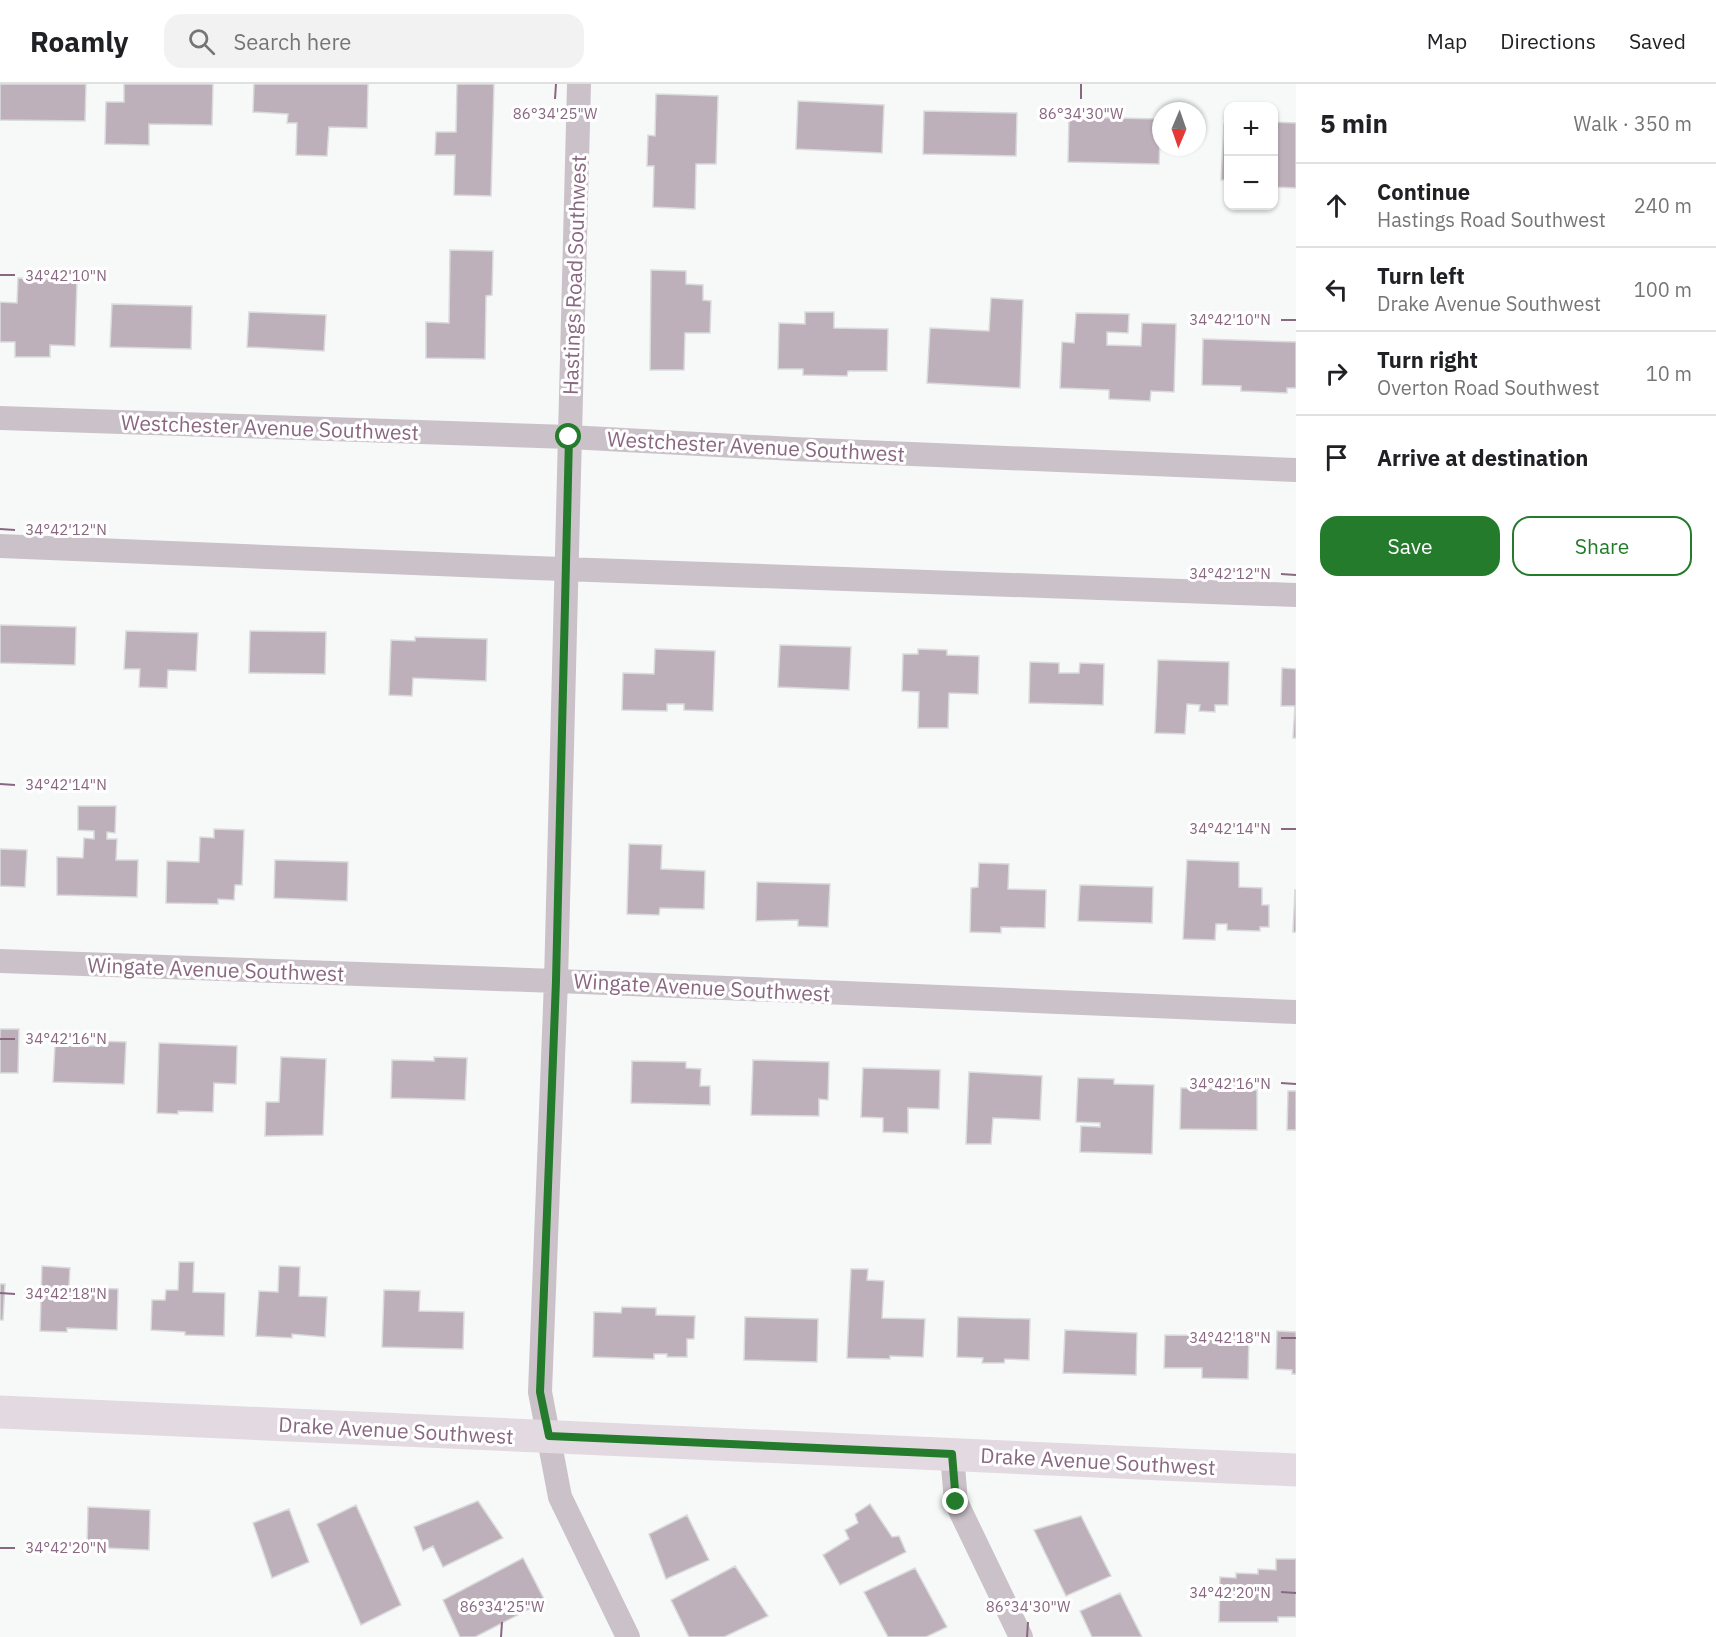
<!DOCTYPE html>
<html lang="en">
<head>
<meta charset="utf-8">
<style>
	:root { --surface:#fff; --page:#f2f2f2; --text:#202124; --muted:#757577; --line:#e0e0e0; --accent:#247b2b }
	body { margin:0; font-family:"IBM Plex Sans",sans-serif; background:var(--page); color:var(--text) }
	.controls { position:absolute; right:18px; top:18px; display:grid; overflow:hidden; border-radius:12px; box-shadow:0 2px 4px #0004 }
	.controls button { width:54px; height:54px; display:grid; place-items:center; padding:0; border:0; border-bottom:2px solid var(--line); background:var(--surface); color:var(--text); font:30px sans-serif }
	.compass { position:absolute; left:1152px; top:18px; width:54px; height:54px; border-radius:50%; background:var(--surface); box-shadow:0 2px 4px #0004; rotate:182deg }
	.stop { position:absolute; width:18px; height:18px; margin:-14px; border:4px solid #247b2b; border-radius:50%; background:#fff }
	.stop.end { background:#247b2b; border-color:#fff; box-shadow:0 2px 6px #0008 }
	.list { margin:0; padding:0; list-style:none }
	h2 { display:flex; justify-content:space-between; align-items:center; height:78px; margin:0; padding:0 24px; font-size:26px }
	h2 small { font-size:20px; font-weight:400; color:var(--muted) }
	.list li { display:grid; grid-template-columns:39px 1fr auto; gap:18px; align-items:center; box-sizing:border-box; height:84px; padding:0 24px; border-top:2px solid var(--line) }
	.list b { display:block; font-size:22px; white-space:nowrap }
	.list p { margin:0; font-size:20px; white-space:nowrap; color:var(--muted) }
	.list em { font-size:20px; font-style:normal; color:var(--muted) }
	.actions { display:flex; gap:12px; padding:18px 24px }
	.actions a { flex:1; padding:14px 0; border:2px solid var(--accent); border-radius:18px; text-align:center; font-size:21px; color:var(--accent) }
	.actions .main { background:var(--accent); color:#fff }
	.icon { flex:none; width:33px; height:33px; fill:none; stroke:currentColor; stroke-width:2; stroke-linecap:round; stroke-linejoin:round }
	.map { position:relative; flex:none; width:1296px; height:1553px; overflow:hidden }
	header { display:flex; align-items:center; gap:36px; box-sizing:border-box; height:84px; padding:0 30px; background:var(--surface); border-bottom:2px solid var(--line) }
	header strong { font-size:28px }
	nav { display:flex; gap:33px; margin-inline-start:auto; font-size:21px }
	.search { width:420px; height:54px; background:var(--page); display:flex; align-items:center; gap:15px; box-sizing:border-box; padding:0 21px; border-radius:18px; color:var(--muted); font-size:22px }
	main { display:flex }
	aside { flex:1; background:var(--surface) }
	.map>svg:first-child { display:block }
	.building { fill:#beb0bb; stroke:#d9dbdb; stroke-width:1.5 }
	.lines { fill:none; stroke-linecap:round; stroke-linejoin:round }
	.street { stroke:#cbc2c9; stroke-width:24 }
	.secondary { stroke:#e2dae0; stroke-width:33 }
	.route { stroke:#247b2b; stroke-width:8 }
	.ticks { fill:none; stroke:#896780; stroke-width:2 }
	.labels { text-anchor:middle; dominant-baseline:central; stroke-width:6; stroke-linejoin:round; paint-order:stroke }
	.street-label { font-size:21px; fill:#896780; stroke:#fff }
	.ticks-label { font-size:15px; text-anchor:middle; fill:#896780; stroke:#fff; stroke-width:6; stroke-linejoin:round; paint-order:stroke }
</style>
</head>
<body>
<header>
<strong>Roamly</strong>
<div class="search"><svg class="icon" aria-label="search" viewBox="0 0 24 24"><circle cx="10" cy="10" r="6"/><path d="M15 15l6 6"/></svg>Search here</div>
<nav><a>Map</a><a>Directions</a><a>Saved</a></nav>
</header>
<main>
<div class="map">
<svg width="1296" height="1553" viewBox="0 0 1296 1553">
	<rect width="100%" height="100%" fill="#f7f9f9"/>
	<path class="building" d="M0,0H86L85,37L0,36Z
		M124,0H213L212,41L149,40V61L105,60L106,18H124Z
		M254,0H368L367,44L329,43L327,72L296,71L297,39H287L288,30L253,28Z
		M457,0H494L491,112L454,111L455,71H435L436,48H456Z
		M656,10L718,12L716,80H696L695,125L653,123L654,82H647L648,51L655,52Z
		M798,17L884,21L882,69L796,65Z
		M924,27L1017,29L1016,72L923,70Z
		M1069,33L1161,35L1159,80L1068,78Z
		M1274,38L1296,39V104L1274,103Z
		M1224,40H1228V96H1221Z
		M450,166L493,167L492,211L486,212L485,275L426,274V238L449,239Z
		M651,186L686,187V200L703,201V216L711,217L710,249H685L684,286H650Z
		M18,194L77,196L75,262L50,261V273H15V258H0V218L17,219Z
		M991,214L1023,216L1020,304L927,299L930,244L989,247Z
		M112,220L192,222L191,265L110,263Z
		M249,228L326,231L324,267L247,263Z
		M805,228H834V244L888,245L887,287H848L847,292L803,291V285H778L779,239L805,240Z
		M1076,229L1129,230L1128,249L1107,248V261L1141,262L1142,239L1176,240L1174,308L1151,307L1150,317L1109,315V306L1060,304L1062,258L1074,259Z
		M1203,255L1296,258V304H1287V309L1241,307V302L1202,301Z
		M0,541L76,543L75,581L0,579Z
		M126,547L198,549L196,587L168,586L167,604L139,603L140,585H124Z
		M250,547L326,548L325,590L249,589Z
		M415,553L487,555L486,597L413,594L412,612L389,611L391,556L415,557Z
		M780,561L851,563L849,606L778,603Z
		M655,565L715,567L713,627L684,626V620H667V627L622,626L623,589L654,590Z
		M918,565L947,566V571L979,572L978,610L949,609L948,644H918L919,608L902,607L903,570H918Z
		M1158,576L1229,578L1228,621H1215V628L1199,627L1200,621L1187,620L1185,650L1155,649Z
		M1030,578L1059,579V589H1079L1080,579L1104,580L1103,621L1029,619Z
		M1282,584L1296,585V654H1293L1295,622H1281Z
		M78,722H116L115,749L107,748V755H117L116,776H138L137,813L57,811V773L83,774L84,754L94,755V747L78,746Z
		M214,745L244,746L242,801H235L234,816L218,815V820L166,819L167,777L199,778L200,753L214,754Z
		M629,760L662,761L661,785L705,787L704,825L660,824L659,831L627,830Z
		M0,765L27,766L25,803L0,802Z
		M275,776L348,778L347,817L274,814Z
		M1187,776L1239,778V803L1262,804V821H1269V843H1260V847L1227,846V840H1216L1215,856L1183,855Z
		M979,779L1009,780L1008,805L1046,806L1045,844L1001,843V849L970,848L971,804L978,803Z
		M757,798L830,800L828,843L798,842V836L756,837Z
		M1080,801L1153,803L1152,839L1078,837Z
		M1295,806H1296V848H1293Z
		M0,945H19L18,989H0Z
		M97,957L126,958L124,1000L53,998L55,961L97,962Z
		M159,959L237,962L236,1000L214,999L213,1028L178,1027V1030L157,1029Z
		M281,973L326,975L323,1051L265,1052L266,1018H279Z
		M434,973L467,974L465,1016L391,1014L392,976L434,977Z
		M753,976L829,978L828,1016L819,1015V1032L751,1031Z
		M632,977L686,978V984L701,985L700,1002H710V1021L631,1019Z
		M863,984L940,986L939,1025L908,1024V1049L883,1048V1034L861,1033Z
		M969,988L1042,992L1040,1036L993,1034L991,1060H966Z
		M1078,994L1114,995V1000L1154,1001L1152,1070L1080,1068L1081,1042L1100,1043V1039L1076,1038Z
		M1218,1001H1243L1244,1006H1257V1046L1180,1045L1181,1004H1219Z
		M1288,1007H1296V1046H1287Z
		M179,1178H194L193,1208L225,1209L224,1252L185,1251V1248L151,1246L152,1216H165L166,1206H178Z
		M42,1182L70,1184L69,1203L118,1205L117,1246L67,1244V1248L40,1247Z
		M279,1182L300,1183L299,1212L327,1213L325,1253L292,1250V1254L256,1252L259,1207L278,1208Z
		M851,1185H868L867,1196L884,1197L882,1234L925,1235L923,1273L890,1272V1275L847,1274Z
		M0,1200H5L3,1236H0Z
		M384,1206L420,1207L419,1227L464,1228L463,1265L382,1263Z
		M622,1223L656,1224V1231L695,1232L694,1255H687V1273H667V1270H654V1275L593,1273L594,1228L621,1229Z
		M745,1233L818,1235L817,1278L744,1276Z
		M958,1233L1030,1235L1029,1276L1005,1275L1004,1279H982L983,1274L957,1273Z
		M1065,1246L1137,1249L1136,1291L1063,1289Z
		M1277,1247L1296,1248V1290H1292V1286L1276,1285Z
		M1165,1251L1249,1252L1248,1295L1202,1294V1284H1164Z
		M478,1417L503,1454L443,1483L433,1462L423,1467L414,1443Z
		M870,1420L892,1453L899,1452L906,1468L840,1501L823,1471L849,1455L845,1446L858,1439L855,1430Z
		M356,1421L401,1521L361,1541L317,1440Z
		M88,1423L150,1426L149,1466L87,1463Z
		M289,1425L309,1478L272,1494L253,1439Z
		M687,1431L709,1476L666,1495L649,1450Z
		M1081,1432L1111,1492L1066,1512L1034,1446Z
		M523,1474L545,1517L475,1553H460L443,1516Z
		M1276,1475H1296V1533H1278V1538H1219L1220,1493L1236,1494V1489L1258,1490V1485L1276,1486Z
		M735,1482L768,1532L724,1553H689L671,1516Z
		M915,1484L947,1543L926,1553H888L864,1508Z
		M1120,1509L1142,1553H1092L1080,1527Z"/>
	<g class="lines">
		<path class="street" d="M579,0L556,897L540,1308L560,1413L628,1553
			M0,334L569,353L793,365L1296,386
			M0,462L535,484L1296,511
			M0,877L583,898L1296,928
			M952,1370L956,1418L1021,1553"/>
		<path class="secondary" d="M0,1328L1296,1386"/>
	</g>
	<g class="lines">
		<path class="route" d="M569,353L556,897L540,1308L549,1352L952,1370L956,1418"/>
	</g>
	<path class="ticks" d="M555,15L556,0M1081,15V0M0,191H15M1281,236H1296M0,445L15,446M1281,490L1296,491M0,700L15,701M1281,745H1296M0,955H15M1281,999L1296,1000M0,1209L15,1210M1281,1254H1296M0,1464H15M1281,1508L1296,1509M501,1553L502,1538M1027,1553L1028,1538"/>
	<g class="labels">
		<g class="street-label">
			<text transform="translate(574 191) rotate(-88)">Hastings Road Southwest</text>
			<text transform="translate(270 343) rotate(2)">Westchester Avenue Southwest</text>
			<text transform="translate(756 362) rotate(3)">Westchester Avenue Southwest</text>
			<text transform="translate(216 885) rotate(2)">Wingate Avenue Southwest</text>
			<text transform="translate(702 903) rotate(3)">Wingate Avenue Southwest</text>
			<text transform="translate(396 1346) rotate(3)">Drake Avenue Southwest</text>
			<text transform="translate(1098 1377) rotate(3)">Drake Avenue Southwest</text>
		</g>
	</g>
	<g class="ticks-label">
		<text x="555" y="35">86°34'25"W</text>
		<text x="1081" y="35">86°34'30"W</text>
		<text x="66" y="197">34°42'10"N</text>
		<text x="1230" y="241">34°42'10"N</text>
		<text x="66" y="451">34°42'12"N</text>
		<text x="1230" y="495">34°42'12"N</text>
		<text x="66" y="706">34°42'14"N</text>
		<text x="1230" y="750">34°42'14"N</text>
		<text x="66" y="960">34°42'16"N</text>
		<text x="1230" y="1005">34°42'16"N</text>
		<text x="66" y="1215">34°42'18"N</text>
		<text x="1230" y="1259">34°42'18"N</text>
		<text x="66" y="1469">34°42'20"N</text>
		<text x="1230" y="1514">34°42'20"N</text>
		<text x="502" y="1528">86°34'25"W</text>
		<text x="1028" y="1528">86°34'30"W</text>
	</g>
</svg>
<div class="controls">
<button>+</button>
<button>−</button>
</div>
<svg class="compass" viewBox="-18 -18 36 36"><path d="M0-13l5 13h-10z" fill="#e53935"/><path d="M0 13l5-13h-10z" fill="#757577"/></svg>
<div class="stop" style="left:569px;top:353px"></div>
<div class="stop end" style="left:956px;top:1418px"></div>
</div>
<aside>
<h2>5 min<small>Walk · 350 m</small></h2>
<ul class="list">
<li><svg class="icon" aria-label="ahead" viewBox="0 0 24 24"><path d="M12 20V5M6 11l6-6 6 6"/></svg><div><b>Continue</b><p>Hastings Road Southwest</p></div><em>240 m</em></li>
<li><svg class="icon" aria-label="left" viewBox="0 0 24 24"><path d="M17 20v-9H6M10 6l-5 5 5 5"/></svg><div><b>Turn left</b><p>Drake Avenue Southwest</p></div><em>100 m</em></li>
<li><svg class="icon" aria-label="right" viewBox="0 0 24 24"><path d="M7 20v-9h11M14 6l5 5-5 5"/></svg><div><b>Turn right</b><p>Overton Road Southwest</p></div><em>10 m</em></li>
<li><svg class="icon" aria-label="arrive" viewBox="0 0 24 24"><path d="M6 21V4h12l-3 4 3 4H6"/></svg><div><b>Arrive at destination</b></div></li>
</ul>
<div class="actions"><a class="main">Save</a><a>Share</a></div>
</aside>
</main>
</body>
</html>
